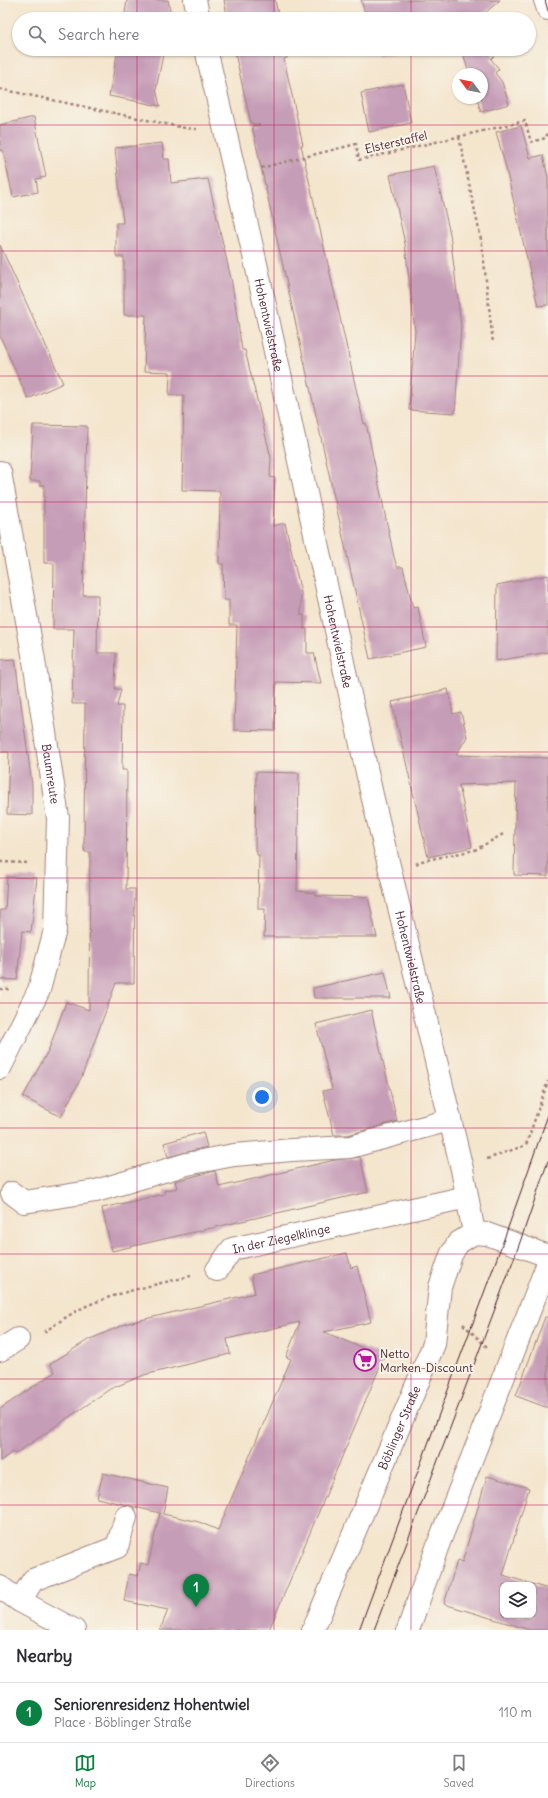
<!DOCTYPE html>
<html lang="en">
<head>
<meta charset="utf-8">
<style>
	:root { --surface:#fff; --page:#f7f7f7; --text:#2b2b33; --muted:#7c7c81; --line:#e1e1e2; --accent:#0b8043 }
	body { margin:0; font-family:Delius,sans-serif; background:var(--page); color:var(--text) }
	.controls { position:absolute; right:12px; bottom:12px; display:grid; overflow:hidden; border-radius:8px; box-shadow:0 1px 3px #0004 }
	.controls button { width:36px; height:36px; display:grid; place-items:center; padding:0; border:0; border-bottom:1px solid var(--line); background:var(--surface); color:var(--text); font:20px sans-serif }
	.compass { position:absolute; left:452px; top:68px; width:36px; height:36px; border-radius:50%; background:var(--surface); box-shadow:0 1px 3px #0004; rotate:302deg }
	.you { position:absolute; left:262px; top:1097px; width:14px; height:14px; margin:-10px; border:3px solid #fff; border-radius:50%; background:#1a73e8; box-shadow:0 0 0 6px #1a73e833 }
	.badge { display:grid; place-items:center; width:26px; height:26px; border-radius:50%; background:var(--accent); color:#fff; font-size:13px; font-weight:700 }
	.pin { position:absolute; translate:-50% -33px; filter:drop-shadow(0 1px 2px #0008) }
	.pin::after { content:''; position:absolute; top:21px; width:14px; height:12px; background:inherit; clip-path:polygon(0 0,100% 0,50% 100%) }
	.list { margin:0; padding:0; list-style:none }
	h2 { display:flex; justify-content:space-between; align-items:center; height:52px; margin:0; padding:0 16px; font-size:17px }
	h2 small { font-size:13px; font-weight:400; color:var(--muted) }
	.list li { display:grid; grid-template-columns:26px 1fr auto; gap:12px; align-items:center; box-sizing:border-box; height:60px; padding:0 16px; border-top:1px solid var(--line) }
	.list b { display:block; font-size:15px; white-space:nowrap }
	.list p { margin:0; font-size:13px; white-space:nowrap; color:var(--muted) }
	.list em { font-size:13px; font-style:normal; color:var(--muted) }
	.icon { flex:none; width:22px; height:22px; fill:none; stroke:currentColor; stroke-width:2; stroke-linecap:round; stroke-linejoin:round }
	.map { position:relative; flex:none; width:548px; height:1630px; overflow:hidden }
	.search { position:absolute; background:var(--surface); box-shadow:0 1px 3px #0004; left:12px; right:12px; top:12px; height:44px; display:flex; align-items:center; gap:10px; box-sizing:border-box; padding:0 14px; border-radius:22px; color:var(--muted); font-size:15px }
	.sheet { height:112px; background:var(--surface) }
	nav { display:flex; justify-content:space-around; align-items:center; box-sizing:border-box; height:56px; border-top:1px solid var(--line); background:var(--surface); font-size:11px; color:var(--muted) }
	nav a { display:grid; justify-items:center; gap:2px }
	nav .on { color:var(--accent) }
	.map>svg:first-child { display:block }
	.building { fill:#c69db7; fill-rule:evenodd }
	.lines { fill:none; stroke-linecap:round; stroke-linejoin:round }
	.minor-casing { stroke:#9f827c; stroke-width:24 }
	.path { stroke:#9f827c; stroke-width:2.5; stroke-dasharray:3 3; stroke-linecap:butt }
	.minor { stroke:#fff; stroke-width:22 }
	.tram { stroke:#4a1f2b; stroke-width:1 }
	.grid { fill:none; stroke:#c2185b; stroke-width:1; stroke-opacity:0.55 }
	.labels { text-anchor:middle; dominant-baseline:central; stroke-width:4; stroke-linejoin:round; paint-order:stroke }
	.street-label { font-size:12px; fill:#4a1f2b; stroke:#f7f3e8 }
	.poi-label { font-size:12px; fill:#4a1f2b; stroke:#f7f3e8; text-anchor:start }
</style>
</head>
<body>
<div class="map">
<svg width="548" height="1630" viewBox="0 0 548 1630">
	<rect width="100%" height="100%" fill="#f7f3e8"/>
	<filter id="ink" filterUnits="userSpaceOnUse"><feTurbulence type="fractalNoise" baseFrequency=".025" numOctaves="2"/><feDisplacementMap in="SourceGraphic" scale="8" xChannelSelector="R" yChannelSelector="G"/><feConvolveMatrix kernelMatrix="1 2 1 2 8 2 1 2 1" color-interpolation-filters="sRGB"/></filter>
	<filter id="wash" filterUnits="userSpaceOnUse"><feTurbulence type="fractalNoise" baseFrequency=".012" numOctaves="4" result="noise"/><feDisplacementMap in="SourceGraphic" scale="16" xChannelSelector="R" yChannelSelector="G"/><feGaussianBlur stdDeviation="0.9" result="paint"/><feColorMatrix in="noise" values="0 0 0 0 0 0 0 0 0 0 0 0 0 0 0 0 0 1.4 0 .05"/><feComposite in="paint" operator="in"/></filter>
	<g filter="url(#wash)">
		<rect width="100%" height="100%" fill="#f4e5cd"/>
		<g id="blocks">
			<path class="building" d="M127,0H168L172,19H124Z
				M224,0H275L279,19H228Z
				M361,0H500L478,19H367Z
				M118,49H179V50H164L156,89L160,106L109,96Z
				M234,49H285L287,58L284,59L303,145H301L364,424L366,423L394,557L397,567H403L413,608L418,607L426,647L370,659L252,126L260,125L251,123Z
				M376,49H408L378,55Z
				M462,49H489L495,55L491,59L499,69L495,73L502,82L509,104L481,112L477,98H482V74H469Z
				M403,84L411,123L369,132L361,93Z
				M34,117L46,177L36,179L38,192L13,197L3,150L0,151V125Z
				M521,126L530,158L543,155L548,178V305L538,306L505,164L496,132Z
				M162,143L164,159H169L171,183L208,179L232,283L242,350H245L271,458L270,477L275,478L273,526L285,523L301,593V615H304V629H307V653H314L321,683L276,682L275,731L234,730L237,625H229V600H224L223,564H219L220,491L182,490L184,395H169L170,372L144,371L146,315H124V257H117L116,255V223H123L115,148Z
				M434,166L450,234L461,326L455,413L409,410L415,331L405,244L390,175Z
				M0,245L63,383L28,399L0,336Z
				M33,425L87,426L83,595H98L97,653H116L115,689H121L117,706H123L122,770H127L126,889H135L134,983H116L82,1076L61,1117L23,1097L49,1049L66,1002L89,1010L90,852H85L84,849L85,704H72L74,629H53L54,563H44V485H40V481H30Z
				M548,575V652L496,661L497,585Z
				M15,659L32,785V815L7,814L9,752H0V660Z
				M448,689L453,714L461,712L467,737L456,755L548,758V876L514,875L516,783L459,785L472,847L428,857L392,702Z
				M256,772L299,773L297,891L316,893V896L368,897L377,937H264L265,909H258L259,855H257V851H255Z
				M7,877L37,878L31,932L22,931L17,980L0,979V910H5Z
				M385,972L391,998H314L313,988Z
				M371,1010L397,1121L348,1135H334L323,1091L332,1089L316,1024Z
				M203,1132L207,1147L168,1157L164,1143Z
				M360,1157L368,1192L112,1251L102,1208L165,1194L164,1191L177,1188L175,1181L215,1171L219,1187L335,1160Z
				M347,1253L351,1268L357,1266L371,1322L324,1332L384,1357L269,1630H160L168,1610L124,1601L129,1574L138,1576L141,1563L148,1565L160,1513L97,1498L103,1473L168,1488L163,1514L199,1522L218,1530L291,1359L286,1357L300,1322L227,1339L230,1354L144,1375L110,1389L15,1454L13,1452L0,1461V1409L55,1372L50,1364L88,1340L128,1323L255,1293L251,1275Z
				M545,1317H548V1408L516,1396Z
				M487,1476L529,1488L503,1575L548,1589V1630H530L444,1604L457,1561L462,1563ZM503,1585H533V1615H503Z"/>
		</g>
	</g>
	<g filter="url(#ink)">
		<use href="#blocks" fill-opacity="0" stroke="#9f827c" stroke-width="1"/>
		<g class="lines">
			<g class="minor-casing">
				<g id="minor">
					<path d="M195,0L199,19"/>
					<path d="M545,0L548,9"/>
					<path id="s1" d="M206,49L256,264L372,795L462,1169L474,1233"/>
					<path id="s2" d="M0,472L33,654L58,818L55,930L39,990L0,1068"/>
					<path d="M12,1193L24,1202L96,1191L187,1164L234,1155L292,1150L350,1147L450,1120"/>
					<path id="s3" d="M217,1270L232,1249L467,1197"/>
					<path d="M0,1350L18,1339"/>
					<path d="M0,1587L20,1601L74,1630"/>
					<path d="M20,1601L33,1580L117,1547L126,1517"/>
					<path id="s4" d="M313,1630L434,1344L440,1287L451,1255L458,1243L474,1233L487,1234L548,1256"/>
					<path d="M408,1630L438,1545L548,1263"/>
				</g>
			</g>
			<path class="path" d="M0,89L185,128L197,129
				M459,137L482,244L493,343
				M261,168L356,144L359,160L525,121L531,142L546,138L548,131
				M0,862L30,863
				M416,864L422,861L475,850L505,833
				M0,989H9
				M487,1159L526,1145L548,1081
				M463,1324L487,1347
				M44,1332C59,1322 74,1311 91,1304C123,1291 158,1284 191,1276"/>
			<use href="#minor" class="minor"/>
			<path class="tram" d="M545,0L548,11
				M359,1630L504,1239L548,1115
				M374,1630L519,1245L548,1161"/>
		</g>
	</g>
	<path class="grid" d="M137,0V19M274,0V19M411,0V19M137,49V1630M274,49V1630M411,49V1630M0,125H548M0,251H548M0,376H548M0,502H548M0,627H548M0,752H548M0,878H548M0,1003H548M0,1128H548M0,1254H548M0,1379H548M0,1505H548"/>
	<defs>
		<g id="supermarket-ring" transform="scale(1.15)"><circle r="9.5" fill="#f7f3e8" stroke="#b5179e" stroke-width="1.5"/><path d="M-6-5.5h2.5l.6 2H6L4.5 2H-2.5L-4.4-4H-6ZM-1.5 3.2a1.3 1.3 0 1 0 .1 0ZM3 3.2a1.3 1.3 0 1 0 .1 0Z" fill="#b5179e"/></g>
	</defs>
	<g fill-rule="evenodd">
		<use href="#supermarket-ring" x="365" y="1360"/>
	</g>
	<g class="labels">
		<g class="street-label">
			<text transform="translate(396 142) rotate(-13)">Elsterstaffel</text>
			<text stroke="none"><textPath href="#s1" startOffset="283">Hohentwielstraße</textPath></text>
			<text stroke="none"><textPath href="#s1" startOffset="607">Hohentwielstraße</textPath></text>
			<text stroke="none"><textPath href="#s2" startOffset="306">Baumreute</textPath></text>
			<text stroke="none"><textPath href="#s1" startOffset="931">Hohentwielstraße</textPath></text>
			<text stroke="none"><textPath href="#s3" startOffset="76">In der Ziegelklinge</textPath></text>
			<text stroke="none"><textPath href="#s4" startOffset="220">Böblinger Straße</textPath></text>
		</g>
		<g class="poi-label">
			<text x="380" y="1353">Netto<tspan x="380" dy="14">Marken-Discount</tspan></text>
		</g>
	</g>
</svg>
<div class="controls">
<button><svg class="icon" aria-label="layers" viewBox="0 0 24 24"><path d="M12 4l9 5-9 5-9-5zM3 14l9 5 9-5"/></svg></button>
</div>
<svg class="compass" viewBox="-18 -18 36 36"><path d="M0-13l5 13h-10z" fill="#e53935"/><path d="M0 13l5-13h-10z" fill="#7c7c81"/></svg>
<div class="you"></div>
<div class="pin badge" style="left:196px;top:1607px">1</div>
<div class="search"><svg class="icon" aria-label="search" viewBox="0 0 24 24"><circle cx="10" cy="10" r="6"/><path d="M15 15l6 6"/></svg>Search here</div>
</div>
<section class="sheet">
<h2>Nearby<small></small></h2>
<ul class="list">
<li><span class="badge">1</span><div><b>Seniorenresidenz Hohentwiel</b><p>Place · Böblinger Straße</p></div><em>110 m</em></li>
</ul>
</section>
<nav>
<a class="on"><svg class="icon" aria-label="map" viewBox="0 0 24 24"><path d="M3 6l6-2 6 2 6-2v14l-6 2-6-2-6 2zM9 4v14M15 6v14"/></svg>Map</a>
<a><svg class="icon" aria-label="directions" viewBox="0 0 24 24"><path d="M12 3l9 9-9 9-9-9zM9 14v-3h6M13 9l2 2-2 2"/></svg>Directions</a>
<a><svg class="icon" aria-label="saved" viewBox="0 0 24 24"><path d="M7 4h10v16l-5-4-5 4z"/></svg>Saved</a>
</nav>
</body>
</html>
